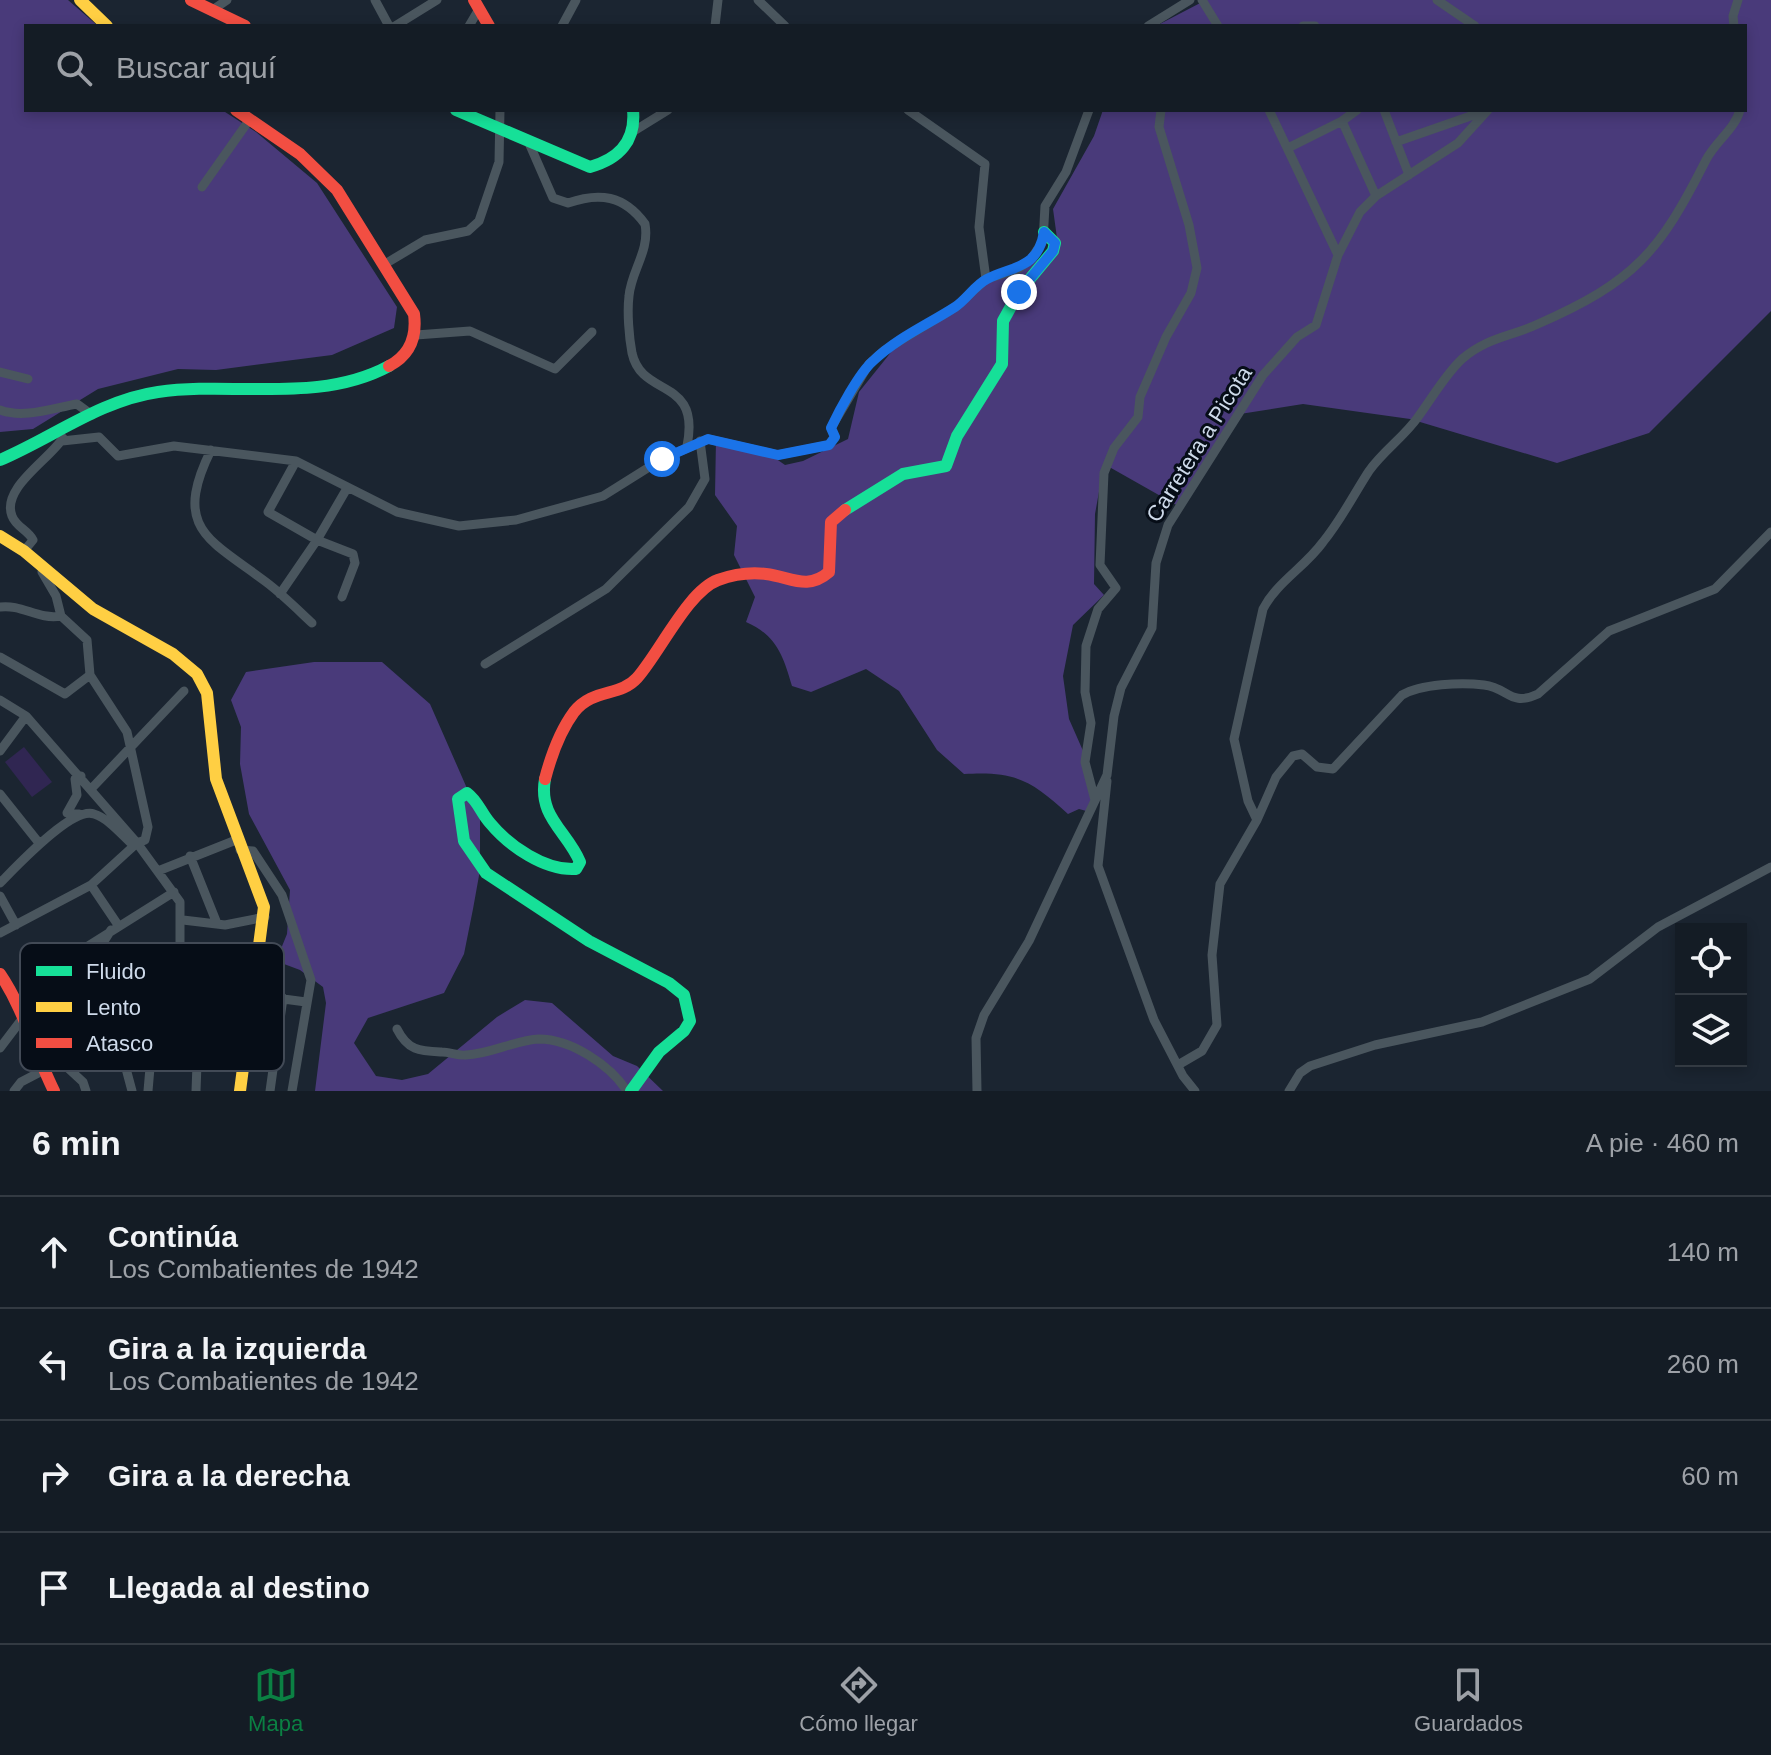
<!DOCTYPE html>
<html lang="es">
<head>
<meta charset="utf-8">
<style>
	:root { --surface:#141c25; --page:#212932; --text:#f1f3f6; --muted:#9da1a7; --line:#333a42; --accent:#0b8043 }
	body { margin:0; font-family:Helvetica,sans-serif; background:var(--page); color:var(--text) }
	.controls { position:absolute; right:24px; bottom:24px; display:grid; overflow:hidden; border-radius:0px; box-shadow:0 4px 12px #0003 }
	.controls button { width:72px; height:72px; display:grid; place-items:center; padding:0; border:0; border-bottom:2px solid var(--line); background:var(--surface); color:var(--text); font:40px sans-serif }
	.stop { position:absolute; width:24px; height:24px; margin:-18px; border:6px solid #1a73e8; border-radius:50%; background:#fff }
	.stop.end { background:#1a73e8; border-color:#fff; box-shadow:0 2px 8px #0008 }
	.list { margin:0; padding:0; list-style:none }
	h2 { display:flex; justify-content:space-between; align-items:center; height:104px; margin:0; padding:0 32px; font-size:34px }
	h2 small { font-size:26px; font-weight:400; color:var(--muted) }
	.list li { display:grid; grid-template-columns:52px 1fr auto; gap:24px; align-items:center; box-sizing:border-box; height:112px; padding:0 32px; border-top:2px solid var(--line) }
	.list b { display:block; font-size:30px; white-space:nowrap }
	.list p { margin:0; font-size:26px; white-space:nowrap; color:var(--muted) }
	.list em { font-size:26px; font-style:normal; color:var(--muted) }
	.icon { flex:none; width:44px; height:44px; fill:none; stroke:currentColor; stroke-width:2; stroke-linecap:round; stroke-linejoin:round }
	.map { position:relative; flex:none; width:1771px; height:1091px; overflow:hidden }
	.search { position:absolute; background:var(--surface); box-shadow:0 4px 12px #0003; left:24px; right:24px; top:24px; height:88px; display:flex; align-items:center; gap:20px; box-sizing:border-box; padding:0 28px; border-radius:0px; color:var(--muted); font-size:30px }
	.sheet { height:552px; background:var(--surface) }
	nav { display:flex; justify-content:space-around; align-items:center; box-sizing:border-box; height:112px; border-top:2px solid var(--line); background:var(--surface); font-size:22px; color:var(--muted) }
	nav a { display:grid; justify-items:center; gap:4px }
	nav .on { color:var(--accent) }
	.map>svg:first-child { display:block }
	.green { fill:#302652 }
	.forest { fill:#493a7a }
	.lines { fill:none; stroke-linecap:round; stroke-linejoin:round }
	.street { stroke:#4a565e; stroke-width:9 }
	.fast { stroke:#16e098; stroke-width:12 }
	.slow { stroke:#ffcf43; stroke-width:12 }
	.jam { stroke:#f24e42; stroke-width:12 }
	.route { stroke:#1a73e8; stroke-width:10 }
	.labels { text-anchor:middle; dominant-baseline:central; stroke-width:6; stroke-linejoin:round; paint-order:stroke }
	.street-label { font-size:22px; fill:#cedaea; stroke:#060d17 }
	.key { fill:#060d17; stroke:#424a56; stroke-width:2 }
	.key-label { font-size:22px; fill:#cedaea }
</style>
</head>
<body>
<div class="map">
<svg width="1771" height="1091" viewBox="0 0 1771 1091">
	<rect width="100%" height="100%" fill="#1b2531"/>
	<path class="green" d="M24,747L52,782L32,797L5,762Z"/>
	<path class="forest" d="M0,0H68L98,26H26V110H222L256,132L317,183L397,307L394,328L332,355L216,370L178,369L98,389L33,429L0,432Z
		M1206,0H1771V311L1649,433L1557,463L1410,419L1303,404L1240,414L1180,507L1104,464L1095,514L1094,584L1104,595L1073,625L1063,676L1069,719L1091,769L1095,800L1090,812L1079,809L1068,814C1031,780 1015,771 964,774L937,750L899,691L866,669L811,692L792,686C783,655 776,635 746,622L755,597L734,555L737,526L715,495L716,439L762,449L785,465L803,461L848,439L859,392L892,351L992,278L1045,257L1057,238L1053,209L1094,136L1103,110H1745V26H1156Z
		M314,662H382L430,704L480,818V870L473,909L464,954L444,993L368,1018L354,1043L376,1076L402,1080L428,1074L497,1017L525,1000L552,1003L613,1056L637,1066L663,1091H315L326,1003L323,987L300,970L276,961L287,934L290,890L249,814L240,764L241,727L231,700L246,672Z"/>
	<g class="lines">
		<path class="street" d="M375,0L389,26
			M758,0L785,26
			M1202,0L1218,26
			M1437,0L1475,26
			M211,11L227,0
			M395,26L437,0
			M469,26L479,9
			M562,26L576,0
			M715,26L718,0
			M1148,26L1190,0
			M1303,26H1315
			M1734,26L1733,16L1738,0
			M908,110L985,164L979,227L986,279
			M1269,110L1338,255
			M1357,110L1342,121L1376,196
			M1384,110L1409,175
			M634,131L668,110
			M1396,142L1485,111
			M529,143L553,198L568,203C599,192 624,195 645,224C650,251 631,271 629,296C627,312 629,337 632,353C642,399 701,376 687,446
			M1290,147L1342,121
			M202,187L250,119
			M385,264L425,240L468,231L479,221L499,162L500,110
			M416,335L470,331L555,369L592,332
			M0,372L28,379
			M0,410C24,419 53,408 77,404L92,415
			M62,441L99,437L118,456L174,446L296,461L397,512L459,526L516,520L603,496L662,459L708,439L778,455L829,445L835,437L831,428L869,364L885,350L956,307L986,279L1017,270L1031,259L1043,241L1045,206L1066,172L1089,110
			M211,450C172,529 209,539 266,582C282,594 297,609 312,623
			M296,461L268,512L317,540L353,554L355,563L342,597
			M24,551L33,540C28,530 16,527 12,516C1,488 49,460 63,438
			M42,572L56,596L61,616L87,640L90,675L127,732L148,827L145,840L137,843L180,902V959L193,1002L198,1037L196,1091
			M280,594L317,540L346,490
			M0,607C22,604 38,620 61,616
			M0,657L65,694L90,675
			M485,664L606,589L689,507L705,479L700,441
			M0,700L26,716L137,843L91,885L0,933
			M0,751L26,716
			M1107,781L1098,866L1154,1020L1183,1076L1195,1091
			M92,788L184,691
			M0,794L39,843
			M1095,800L1085,762L1091,723L1085,692L1086,646L1098,609L1116,588L1100,565L1104,473L1114,448L1138,417L1140,397L1166,337L1191,293L1197,268L1189,225L1159,127L1161,110
			M79,814L67,813L77,795L75,779L81,776
			M1257,820L1248,801L1234,739L1263,609C1277,582 1305,567 1323,542C1341,520 1354,494 1369,471C1383,451 1404,437 1418,417C1433,397 1444,376 1462,359C1488,337 1510,337 1538,324C1635,281 1659,253 1706,160C1715,142 1735,129 1740,110
			M240,850L253,851L282,895L311,980L292,1091
			M190,856L216,921
			M158,871L236,840
			M0,883C15,868 72,806 94,814C108,818 122,835 133,845
			M91,885L118,925
			M0,896L16,925
			M183,920L225,925L265,917
			M111,930L89,965L86,1002L120,1046L132,1091
			M45,973L174,892
			M276,998L306,1002
			M397,1029C408,1051 420,1051 442,1052C450,1052 458,1056 466,1055C491,1054 515,1040 539,1039C571,1039 610,1065 627,1091
			M28,1031L83,1082L86,1091
			M0,1048L22,1019
			M58,1061L136,1002L188,988
			M1178,1065L1202,1051L1217,1025L1212,955L1220,884L1257,820L1276,777L1293,756L1302,754L1317,767L1333,769L1402,695C1421,684 1461,682 1484,685C1509,688 1510,707 1538,694L1609,631L1715,589L1771,532
			M14,1091L21,1082L44,1070
			M148,1091L155,1010L162,1002H193
			M270,1091L283,998
			M977,1091L976,1038L984,1015L1029,941L1107,775L1114,716L1121,688L1152,628L1156,563L1168,525L1263,375L1297,337L1316,325L1338,255L1360,212L1376,196L1458,143L1488,110
			M1289,1091L1300,1073L1310,1066L1375,1045L1482,1022L1590,979L1658,927L1771,867"/>
		<path class="fast" d="M456,110L590,167C619,159 636,141 633,110
			M0,460C52,438 101,400 158,392C233,381 319,404 389,366
			M845,510L903,474L946,466L957,436L1002,364L1003,321L1019,292L1053,251L1055,243L1044,232
			M545,779C538,817 567,831 580,862L576,869C545,871 509,846 490,823C481,813 478,801 467,793L458,799L464,841L486,873L589,941L669,983L684,995L690,1021L684,1031L659,1052L631,1091"/>
		<path class="slow" d="M80,0L107,26
			M0,536L24,551L93,609L173,654L197,674L207,693L216,779L264,907L240,1091"/>
		<path class="jam" d="M191,0L245,26
			M474,0L489,26
			M236,110L300,154L337,190L414,314C417,337 410,355 389,366
			M545,779C551,756 560,731 574,712C593,688 620,697 637,678C660,652 688,591 718,580C732,575 750,572 766,574C791,577 807,591 829,572L831,522L845,510
			M0,974C24,1009 35,1053 54,1091"/>
	</g>
	<g class="lines">
		<path class="route" d="M662,459L708,439L778,455L829,445L835,437L831,428C839,411 859,373 873,361C897,338 927,325 955,307C966,300 975,285 987,279C1013,266 1038,269 1044,232L1055,243L1053,251L1019,292"/>
	</g>
	<g class="labels">
		<g class="street-label">
			<text transform="translate(1199 444) rotate(-58)">Carretera a Picota</text>
		</g>
	</g>
	<rect x="20" y="943" width="264" height="128" rx="12" class="key"/>
	<rect x="36" y="966" width="36" height="10" fill="#16e098"/>
	<rect x="36" y="1002" width="36" height="10" fill="#ffcf43"/>
	<rect x="36" y="1038" width="36" height="10" fill="#f24e42"/>
	<g class="key-label">
		<text x="86" y="979">Fluido</text>
		<text x="86" y="1015">Lento</text>
		<text x="86" y="1051">Atasco</text>
	</g>
</svg>
<div class="controls">
<button><svg class="icon" aria-label="locate" viewBox="0 0 24 24"><circle cx="12" cy="12" r="6"/><path d="M12 2v4M12 18v4M2 12h4M18 12h4"/></svg></button>
<button><svg class="icon" aria-label="layers" viewBox="0 0 24 24"><path d="M12 4l9 5-9 5-9-5zM3 14l9 5 9-5"/></svg></button>
</div>
<div class="stop" style="left:662px;top:459px"></div>
<div class="stop end" style="left:1019px;top:292px"></div>
<div class="search"><svg class="icon" aria-label="search" viewBox="0 0 24 24"><circle cx="10" cy="10" r="6"/><path d="M15 15l6 6"/></svg>Buscar aquí</div>
</div>
<section class="sheet">
<h2>6 min<small>A pie · 460 m</small></h2>
<ul class="list">
<li><svg class="icon" aria-label="ahead" viewBox="0 0 24 24"><path d="M12 20V5M6 11l6-6 6 6"/></svg><div><b>Continúa</b><p>Los Combatientes de 1942</p></div><em>140 m</em></li>
<li><svg class="icon" aria-label="left" viewBox="0 0 24 24"><path d="M17 20v-9H6M10 6l-5 5 5 5"/></svg><div><b>Gira a la izquierda</b><p>Los Combatientes de 1942</p></div><em>260 m</em></li>
<li><svg class="icon" aria-label="right" viewBox="0 0 24 24"><path d="M7 20v-9h11M14 6l5 5-5 5"/></svg><div><b>Gira a la derecha</b></div><em>60 m</em></li>
<li><svg class="icon" aria-label="arrive" viewBox="0 0 24 24"><path d="M6 21V4h12l-3 4 3 4H6"/></svg><div><b>Llegada al destino</b></div></li>
</ul>
</section>
<nav>
<a class="on"><svg class="icon" aria-label="map" viewBox="0 0 24 24"><path d="M3 6l6-2 6 2 6-2v14l-6 2-6-2-6 2zM9 4v14M15 6v14"/></svg>Mapa</a>
<a><svg class="icon" aria-label="directions" viewBox="0 0 24 24"><path d="M12 3l9 9-9 9-9-9zM9 14v-3h6M13 9l2 2-2 2"/></svg>Cómo llegar</a>
<a><svg class="icon" aria-label="saved" viewBox="0 0 24 24"><path d="M7 4h10v16l-5-4-5 4z"/></svg>Guardados</a>
</nav>
</body>
</html>
